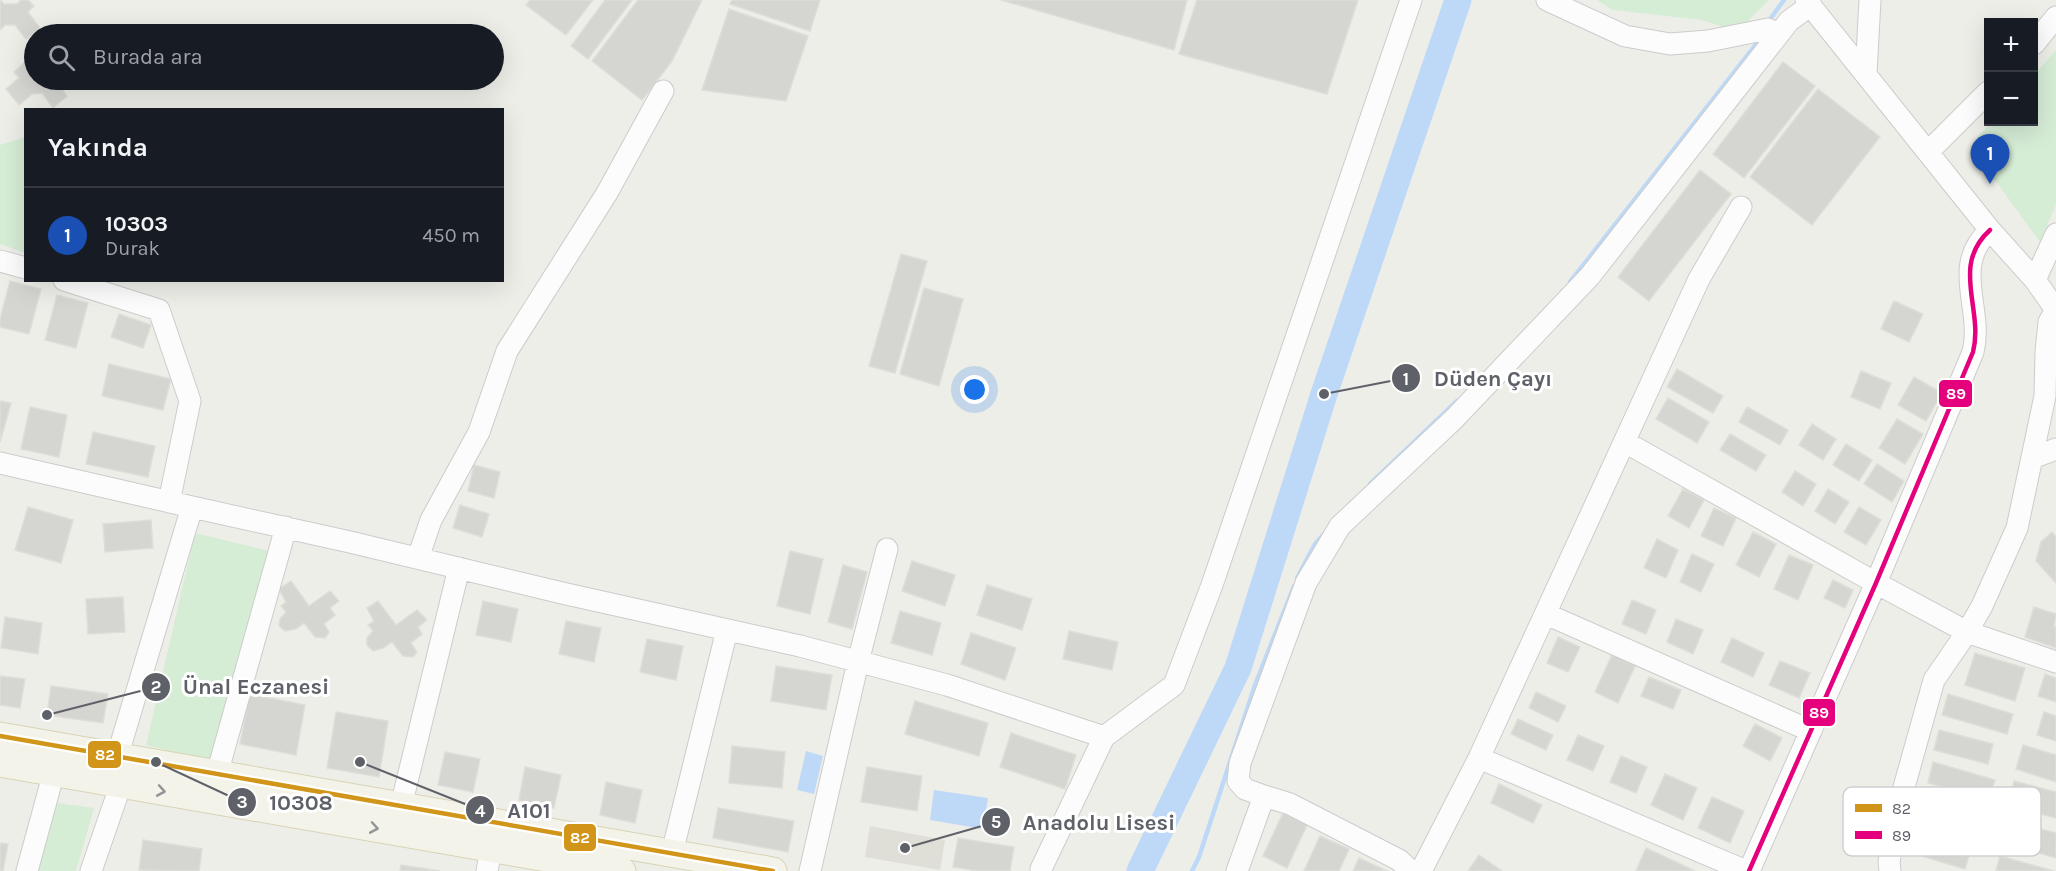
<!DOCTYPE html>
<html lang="tr">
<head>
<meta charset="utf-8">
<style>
	:root { --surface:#171b24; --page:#242831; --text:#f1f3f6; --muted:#9ea1a6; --line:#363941; --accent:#0f766e }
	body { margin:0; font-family:Karla,sans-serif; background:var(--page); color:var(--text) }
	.controls { position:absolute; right:18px; top:18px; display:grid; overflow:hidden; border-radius:0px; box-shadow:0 6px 24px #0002 }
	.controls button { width:54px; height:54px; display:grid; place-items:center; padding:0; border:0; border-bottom:2px solid var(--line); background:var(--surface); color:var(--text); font:30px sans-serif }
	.you { position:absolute; left:975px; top:390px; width:21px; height:21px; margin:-15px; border:4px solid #fff; border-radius:50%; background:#1a73e8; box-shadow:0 0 0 9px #1a73e833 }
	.badge { display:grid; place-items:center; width:39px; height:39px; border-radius:50%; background:var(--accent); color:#fff; font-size:20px; font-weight:700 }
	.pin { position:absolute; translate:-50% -50px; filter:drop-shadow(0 2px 3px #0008) }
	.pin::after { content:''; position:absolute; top:32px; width:21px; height:18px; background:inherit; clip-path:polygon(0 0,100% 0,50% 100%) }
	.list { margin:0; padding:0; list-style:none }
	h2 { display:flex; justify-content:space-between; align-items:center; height:78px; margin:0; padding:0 24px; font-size:26px }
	h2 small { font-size:20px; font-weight:400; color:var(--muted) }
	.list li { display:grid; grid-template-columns:39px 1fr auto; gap:18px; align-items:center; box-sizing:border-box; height:96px; padding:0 24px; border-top:2px solid var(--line) }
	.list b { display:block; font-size:22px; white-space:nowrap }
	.list p { margin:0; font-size:20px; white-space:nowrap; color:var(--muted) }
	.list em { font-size:20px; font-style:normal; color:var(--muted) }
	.icon { flex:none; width:33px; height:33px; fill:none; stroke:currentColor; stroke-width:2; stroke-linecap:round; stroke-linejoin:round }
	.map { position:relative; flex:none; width:2056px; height:871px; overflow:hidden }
	.search { position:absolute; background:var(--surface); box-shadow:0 6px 24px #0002; left:24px; top:24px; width:480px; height:66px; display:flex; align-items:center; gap:15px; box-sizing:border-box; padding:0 21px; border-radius:33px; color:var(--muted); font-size:22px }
	.panel { position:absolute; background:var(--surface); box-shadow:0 6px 24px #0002; left:24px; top:108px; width:480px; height:174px; border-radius:0px }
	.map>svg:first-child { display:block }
	.education { fill:#dfded7 }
	.green { fill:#d5ecd5 }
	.water { fill:#bed9f8 }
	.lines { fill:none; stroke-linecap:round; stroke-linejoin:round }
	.stream { stroke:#bed9f8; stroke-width:4.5 }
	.river { stroke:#bed9f8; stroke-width:27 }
	.building { fill:#d5d5d2; stroke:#deddd8; stroke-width:1.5 }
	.minor-casing { stroke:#cbcccb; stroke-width:23 }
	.major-casing { stroke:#d9d3b5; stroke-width:29 }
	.minor { stroke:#fcfcfc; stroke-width:21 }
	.major { stroke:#f4f3e9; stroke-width:27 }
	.bus-1-casing { stroke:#fff; stroke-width:9 }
	.bus-2-casing { stroke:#fff; stroke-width:9 }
	.bus-1 { stroke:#d1951a; stroke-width:4.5 }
	.bus-2 { stroke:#e5007d; stroke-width:4.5 }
	.oneway { stroke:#929495 }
	.key { fill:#fff; stroke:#cfd0d2; stroke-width:1.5 }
	.key-label { font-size:16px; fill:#5e6168 }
	.leader { fill:none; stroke:#5e6168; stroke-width:2 }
	.callout-dot { fill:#5e6168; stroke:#fff; stroke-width:2 }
	.mark-label { font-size:18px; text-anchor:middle; font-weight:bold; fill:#fff }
	.callout-label { font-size:22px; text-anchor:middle; font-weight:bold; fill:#5e6168; stroke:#fff; stroke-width:6; stroke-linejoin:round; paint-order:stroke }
	.line-badge { stroke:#fff; stroke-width:2 }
	.badge-label { font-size:16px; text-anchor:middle; font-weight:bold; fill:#fff }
</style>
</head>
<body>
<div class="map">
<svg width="2056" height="871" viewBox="0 0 2056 871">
	<rect width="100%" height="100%" fill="#eeeee9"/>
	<path class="education" d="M870,826L945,840L940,870L865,857Z"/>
	<path class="green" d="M1597,0H1769L1743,26L1729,29L1702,20L1613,10Z
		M2056,50V204L2040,242L1970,146L1991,122H2034V75Z
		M25,137H26L25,253L0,244V145Z
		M195,533L273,552L213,762L146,745Z
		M57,803L94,808L76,871H35Z"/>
	<path class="water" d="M806,751L823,756L814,794L797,790Z
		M934,790L988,798L983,829L930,820Z"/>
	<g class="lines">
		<path class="stream" d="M1768,22L1784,0
			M1570,282L1761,38
			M1370,484L1457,401
			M1297,578L1315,544L1324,534
			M1192,871L1199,857L1255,685L1294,586"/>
		<path class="river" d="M1140,871L1238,668L1324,394L1458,0"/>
	</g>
	<path class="building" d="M0,0L4,4H17L21,0H28L34,6L28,12L40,28L26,39L15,25H5L0,30Z
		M530,0H593L566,35L526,5Z
		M605,0H632L588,59L571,46Z
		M638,0H702L672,61L642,100L592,61Z
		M732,0H820L810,31L730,4Z
		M1001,0H1187L1174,50Z
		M1197,0H1358L1327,94L1179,54Z
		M729,9L808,36L786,101L702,90Z
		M25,62L31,73H34V80H55L67,96L53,108L42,93L32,94L19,105L6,89L19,78L14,72Z
		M1783,62L1815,86L1744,178L1713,154Z
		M1818,89L1880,137L1812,225L1750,177Z
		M1700,170L1731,194L1649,301L1618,277Z
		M901,254L927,261L895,373L869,366Z
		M10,281L41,289L29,334L0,327V319Z
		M924,288L963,299L939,386L900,374Z
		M57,295L88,303L76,348L45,340Z
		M1894,301L1923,314L1909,342L1881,329Z
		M119,314L151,325L143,348L111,337Z
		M109,364L171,379L163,410L102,396Z
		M1677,369L1723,396L1713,413L1667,387Z
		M1861,371L1891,383L1880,409L1851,397Z
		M1914,377L1942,393L1926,421L1898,405Z
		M1668,398L1709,422L1697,443L1656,419Z
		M0,401L11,403L0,442Z
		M30,407L67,415L59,457L21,449Z
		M1747,407L1788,430L1780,445L1739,422Z
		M1897,419L1923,434L1905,464L1879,448Z
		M1812,424L1836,439L1823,460L1799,445Z
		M93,432L155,446L148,477L86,464Z
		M1730,434L1766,455L1756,471L1720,450Z
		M1846,444L1872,460L1859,481L1833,465Z
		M1877,464L1904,481L1892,502L1864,484Z
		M474,465L500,472L494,498L468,491Z
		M1795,471L1816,484L1803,506L1782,492Z
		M1683,489L1704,500L1689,528L1668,516Z
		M1828,489L1849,502L1835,524L1815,511Z
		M460,505L489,514L482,537L453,528Z
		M28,507L73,520L61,563L15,550Z
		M1859,507L1881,520L1866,545L1844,532Z
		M1714,508L1736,518L1723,546L1701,536Z
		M151,520L153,548L105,552L103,524Z
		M1753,532L1776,544L1759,577L1736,565Z
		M2052,532L2056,537V583L2036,561L2041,542Z
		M1657,539L1678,550L1666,578L1644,568Z
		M790,551L823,559L810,614L777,606Z
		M1692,554L1714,564L1701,592L1680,582Z
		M1789,555L1813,565L1798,600L1774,589Z
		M912,561L955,575L945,606L902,591Z
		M843,565L867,572L852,629L828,622Z
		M1833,580L1853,590L1845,608L1824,598Z
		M291,581L309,606L330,591L339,601L330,608L335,615L324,624L329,632L325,638L315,637L304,623L296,629L285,631L279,626L280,619L286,612L281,606L286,602L279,589Z
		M987,585L1032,599L1022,630L977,615Z
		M123,597L125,632L88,634L86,599Z
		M1632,600L1656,610L1646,634L1622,624Z
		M378,601L396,625L417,610L427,620L418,627L422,634L411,643L417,652L413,657L403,656L392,642L383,648L373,651L367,645V638L373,631L368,625L374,621L367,608Z
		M483,601L518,609L511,642L476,635Z
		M2034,607L2056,614L2054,627H2056V648L2025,637Z
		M900,611L941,623L932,655L891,643Z
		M5,617L42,623L38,654L1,648Z
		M1676,619L1703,630L1693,654L1667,642Z
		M566,621L601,628L594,662L559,654Z
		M1069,631L1118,642L1112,670L1063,659Z
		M971,633L1016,648L1005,680L961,664Z
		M1558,637L1580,647L1568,672L1547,663Z
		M1732,638L1764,653L1753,677L1721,662Z
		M647,639L683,646L676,680L640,672Z
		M1975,653L2025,668L2015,701L1965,685Z
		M1612,655L1635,666L1618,703L1595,692Z
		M1780,661L1810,673L1799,698L1769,685Z
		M776,666L832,675L826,710L771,701Z
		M2045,674L2056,678V702L2038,696Z
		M0,676L25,679L20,708L0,705Z
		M1649,677L1681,690L1673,709L1641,696Z
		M51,686L108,694L103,723L47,715Z
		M1536,692L1566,706L1558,722L1529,708Z
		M250,694L305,705L296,755L240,744Z
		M1948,694L2013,714L2007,734L1942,715Z
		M915,701L988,723L979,756L905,734Z
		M336,712L388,721L379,777L327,768Z
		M2044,712L2056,716V741L2037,735Z
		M1518,719L1553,735L1546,750L1511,734Z
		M1755,724L1782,738L1770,761L1743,746Z
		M1939,730L1993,744L1988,764L1934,750Z
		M1011,733L1076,755L1065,789L1000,767Z
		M1578,735L1604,746L1593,771L1567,760Z
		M2023,745L2056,755V782L2016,769Z
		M732,746L785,752L782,788L729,783Z
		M445,752L480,759L473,792L438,785Z
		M1621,756L1647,767L1636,793L1610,782Z
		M1933,762L1995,780L1989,800L1928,783Z
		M525,767L561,775L554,808L519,800Z
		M867,767L922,776L917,811L861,802Z
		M1665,774L1697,788L1683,820L1651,805Z
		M2014,781L2056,792V818L2008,806Z
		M606,782L642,790L635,823L600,815Z
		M1499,784L1542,805L1533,823L1491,803Z
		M1712,797L1744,811L1730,843L1698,828Z
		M718,808L794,821L788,852L713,838Z
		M1283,813L1307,825L1287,868L1263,856Z
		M2004,819L2056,833V858L1998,841Z
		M1919,829L1972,845L1965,869L1912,853Z
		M1320,836L1349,849L1339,871H1304Z
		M958,838L1014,847L1010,871H978L953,867Z
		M143,840L202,849L199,871L139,870Z
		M0,843L8,844L3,871H0Z
		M1646,848L1695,871H1636Z
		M1479,855L1502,871H1468Z
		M2000,856L2054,871H1996Z
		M1359,858L1387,871H1353Z
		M401,865L440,871H400Z"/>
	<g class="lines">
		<g class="minor-casing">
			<path id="minor" d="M1547,0L1625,36L1670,44L1708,41L1768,29L1779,34
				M1806,0L1990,230L2035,280L2056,310
				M2034,44L2056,17
				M1866,74L1870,0
				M1928,152L1988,92
				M0,261L26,268
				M64,280L159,310L190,401L169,502
				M2035,280L2056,234
				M1625,442L1876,583L1967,632L2056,662
				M2032,458L2056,449
				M0,463L192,507L117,757
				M192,507L350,542L562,593L800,646L947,685L1104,737L1041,869
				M418,558L431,520L479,432L507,351L607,193L663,91
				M1546,614L1811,731
				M1104,737L1174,685L1212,585L1411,0
				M1479,758L1746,871
				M217,774L286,527
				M1264,796L1245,789L1238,781L1240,763L1306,583L1340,526L1454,419L1590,276L1789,21L1811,5
				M401,806L459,568
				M672,853L727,630
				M27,871L54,772
				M91,871L121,784
				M487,871L494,833
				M810,871L858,662L887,549
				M1237,871L1264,796L1290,804L1399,860L1411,871
				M1421,871L1479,758L1699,279L1741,207
				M1749,871L1876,583L1973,352C1984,309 1950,266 1990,230
				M1890,871L1889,862L1899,805L1934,680L1967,632L1982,606L2017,528L2045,396L2046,352L2049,322L2056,310"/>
		</g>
		<g class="major-casing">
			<path id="major" d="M0,736L773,871
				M0,763L622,871"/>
		</g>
		<use href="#minor" class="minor"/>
		<use href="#major" class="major"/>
		<g class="bus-1-casing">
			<path id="bus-1" d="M0,736L773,871"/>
		</g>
		<g class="bus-2-casing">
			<path id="bus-2" d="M1749,871L1876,583L1973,352C1984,309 1950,266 1990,230"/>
		</g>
		<use href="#bus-1" class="bus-1"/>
		<use href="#bus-2" class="bus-2"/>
	</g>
	<defs><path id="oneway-chevron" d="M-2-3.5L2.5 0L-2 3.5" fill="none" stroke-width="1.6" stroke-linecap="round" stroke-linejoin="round" transform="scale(1.5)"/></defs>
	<g class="oneway">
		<use href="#oneway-chevron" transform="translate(161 791) rotate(10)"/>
		<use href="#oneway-chevron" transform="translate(374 828) rotate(10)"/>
	</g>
	<rect x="1843" y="787" width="198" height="69" rx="9" class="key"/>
	<rect x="1855" y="804" width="27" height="8" fill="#d1951a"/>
	<rect x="1855" y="831" width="27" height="8" fill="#e5007d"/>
	<g class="key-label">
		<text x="1892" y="814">82</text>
		<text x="1892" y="841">89</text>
	</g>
	<path class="leader" d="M1324 394L1406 378M47 715L156 687M156 762L242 802M360 762L480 810M905 848L996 822"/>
	<g class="callout-dot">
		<circle cx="1324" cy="394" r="6"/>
		<circle cx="47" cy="715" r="6"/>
		<circle cx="156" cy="762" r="6"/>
		<circle cx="360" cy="762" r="6"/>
		<circle cx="905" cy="848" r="6"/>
		<circle cx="1406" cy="378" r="15"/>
		<circle cx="156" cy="687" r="15"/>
		<circle cx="242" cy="802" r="15"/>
		<circle cx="480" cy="810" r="15"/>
		<circle cx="996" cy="822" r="15"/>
	</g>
	<g class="mark-label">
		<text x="1406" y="385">1</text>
		<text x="156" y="693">2</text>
		<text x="242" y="808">3</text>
		<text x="480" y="817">4</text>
		<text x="996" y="828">5</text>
	</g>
	<g class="callout-label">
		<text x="1493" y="386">Düden Çayı</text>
		<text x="256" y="694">Ünal Eczanesi</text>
		<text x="301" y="810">10308</text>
		<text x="529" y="818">A101</text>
		<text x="1099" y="830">Anadolu Lisesi</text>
	</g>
	<g class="line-badge">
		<rect x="1938" y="379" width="35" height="29" rx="6" fill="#e5007d"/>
		<rect x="1802" y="698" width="34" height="29" rx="6" fill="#e5007d"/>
		<rect x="87" y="740" width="35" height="29" rx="6" fill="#d1951a"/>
		<rect x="563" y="823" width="34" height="29" rx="6" fill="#d1951a"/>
	</g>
	<g class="badge-label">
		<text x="1956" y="399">89</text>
		<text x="1819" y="718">89</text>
		<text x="105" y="760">82</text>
		<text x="580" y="843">82</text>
	</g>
</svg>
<div class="controls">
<button>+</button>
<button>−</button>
</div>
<div class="you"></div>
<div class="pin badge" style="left:1990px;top:184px;background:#1a4fb4">1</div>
<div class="search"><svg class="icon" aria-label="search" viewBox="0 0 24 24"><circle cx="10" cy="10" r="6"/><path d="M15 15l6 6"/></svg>Burada ara</div>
<section class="panel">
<h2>Yakında<small></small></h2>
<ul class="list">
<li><span class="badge" style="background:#1a4fb4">1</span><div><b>10303</b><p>Durak</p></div><em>450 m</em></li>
</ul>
</section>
</div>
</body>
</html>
